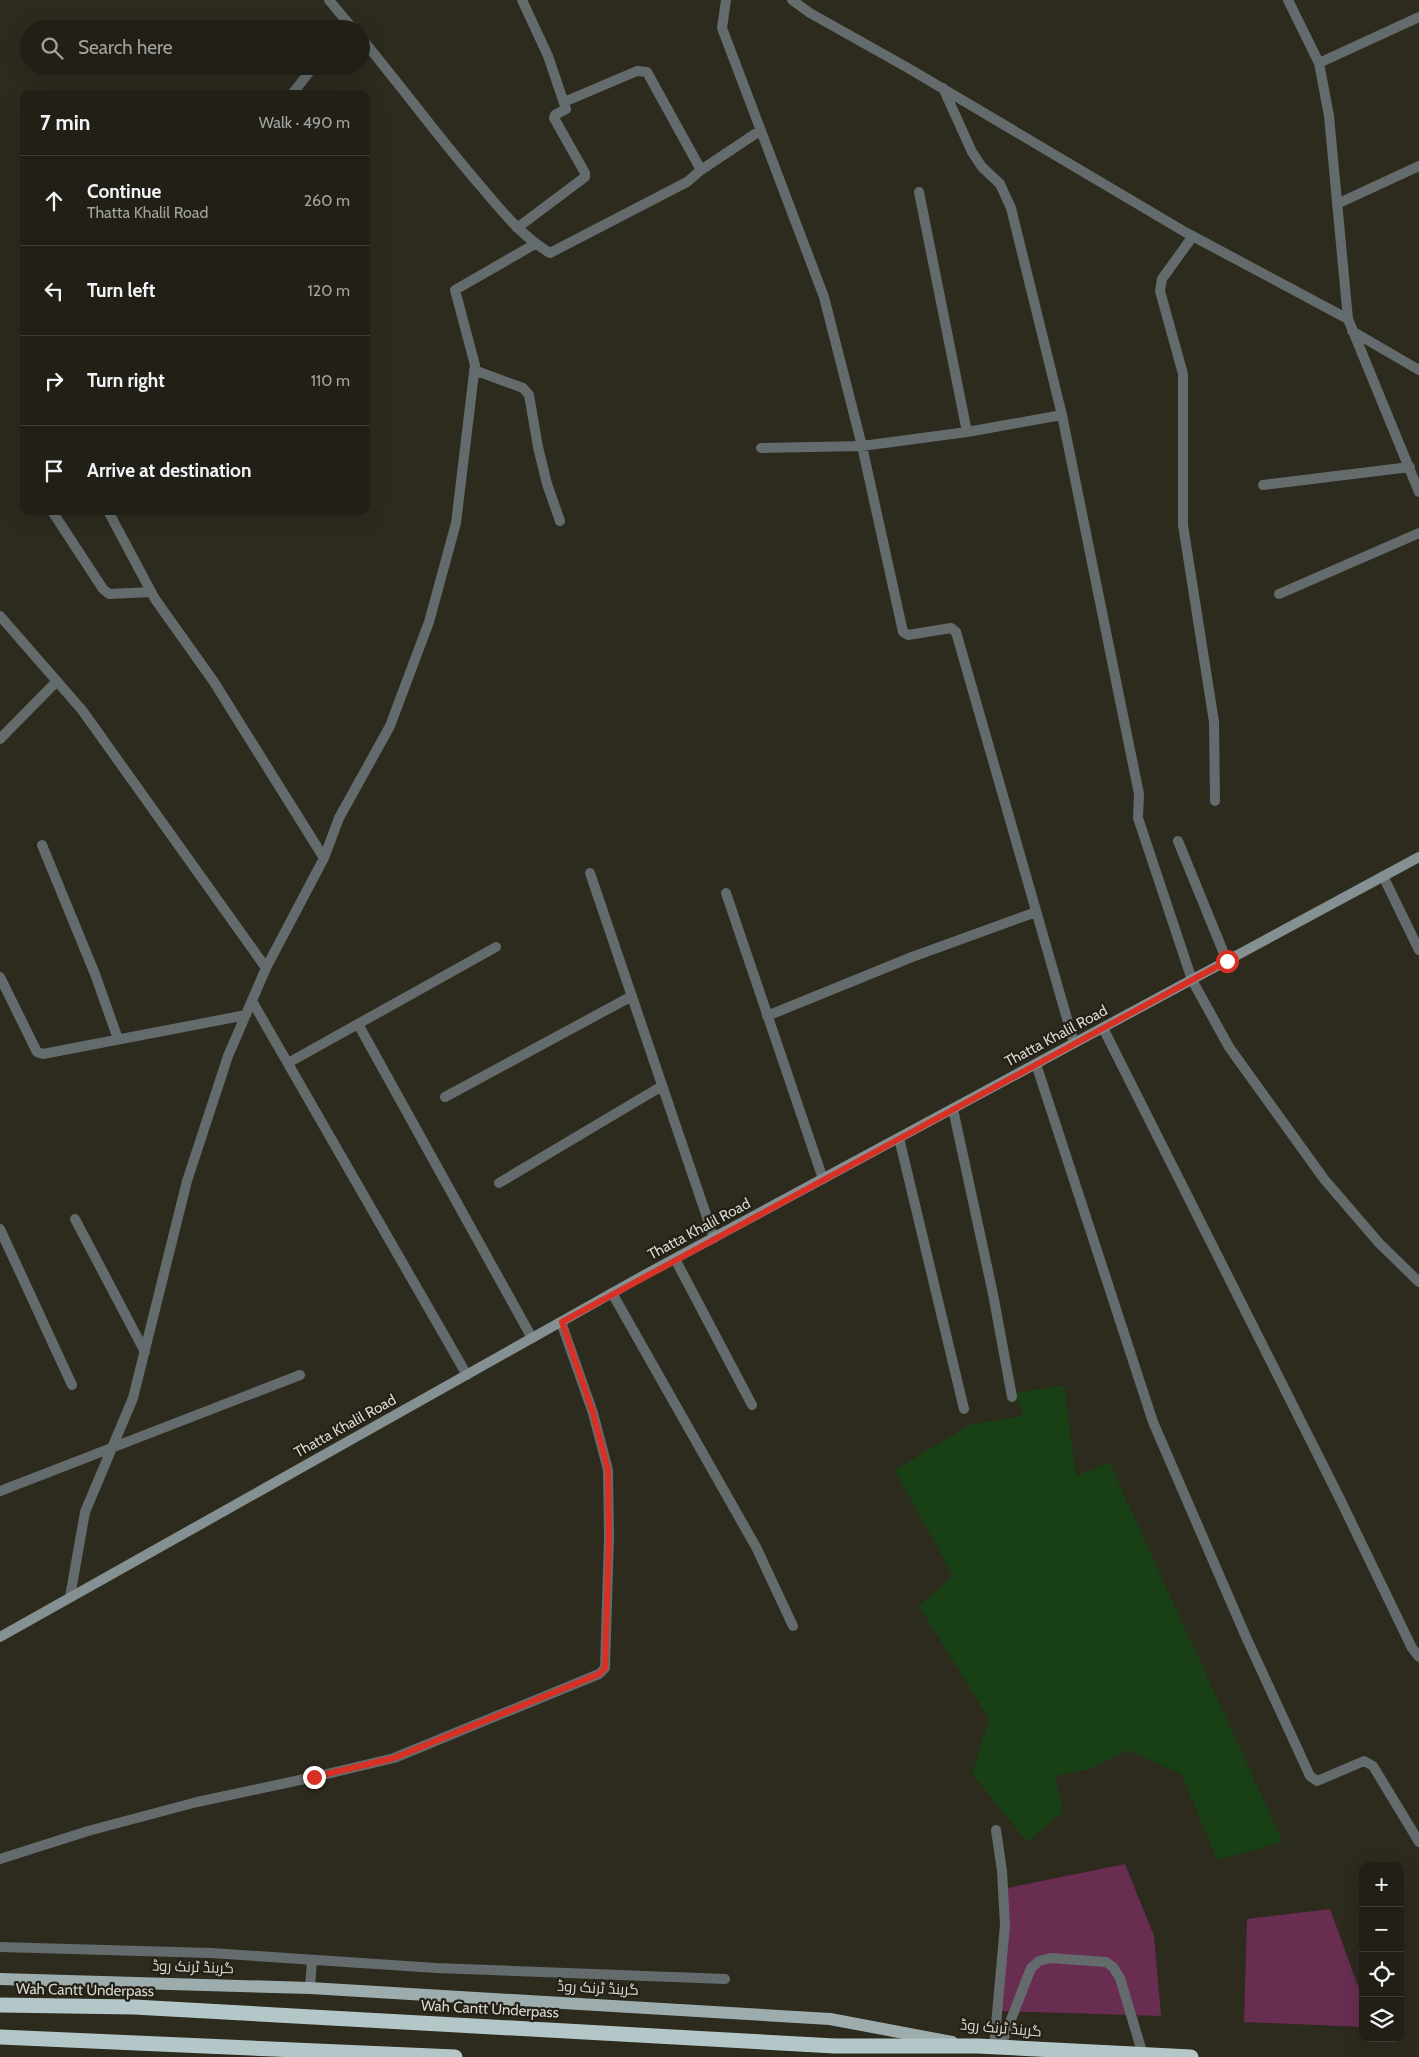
<!DOCTYPE html>
<html lang="en">
<head>
<meta charset="utf-8">
<style>
	:root { --surface:#222016; --page:#2a281f; --text:#f1f3f6; --muted:#a2a3a1; --line:#3f3e35 }
	body { margin:0; font-family:Cabin,Cairo,sans-serif; background:var(--page); color:var(--text) }
	.controls { position:absolute; right:15px; bottom:15px; display:grid; overflow:hidden; border-radius:10px; box-shadow:0 5px 20px #0002 }
	.controls button { width:45px; height:45px; display:grid; place-items:center; padding:0; border:0; border-bottom:1px solid var(--line); background:var(--surface); color:var(--text); font:25px sans-serif }
	.stop { position:absolute; width:15px; height:15px; margin:-11px; border:4px solid #d93025; border-radius:50%; background:#fff }
	.stop.end { background:#d93025; border-color:#fff; box-shadow:0 1px 5px #0008 }
	.list { margin:0; padding:0; list-style:none }
	h2 { display:flex; justify-content:space-between; align-items:center; height:65px; margin:0; padding:0 20px; font-size:21px }
	h2 small { font-size:16px; font-weight:400; color:var(--muted) }
	.list li { display:grid; grid-template-columns:32px 1fr auto; gap:15px; align-items:center; box-sizing:border-box; height:90px; padding:0 20px; border-top:1px solid var(--line) }
	.list b { display:block; font-size:19px; white-space:nowrap }
	.list p { margin:0; font-size:16px; white-space:nowrap; color:var(--muted) }
	.list em { font-size:16px; font-style:normal; color:var(--muted) }
	.icon { flex:none; width:28px; height:28px; fill:none; stroke:currentColor; stroke-width:2; stroke-linecap:round; stroke-linejoin:round }
	.map { position:relative; flex:none; width:1419px; height:2057px; overflow:hidden }
	.search { position:absolute; background:var(--surface); box-shadow:0 5px 20px #0002; left:20px; top:20px; width:350px; height:55px; display:flex; align-items:center; gap:12px; box-sizing:border-box; padding:0 18px; border-radius:28px; color:var(--muted); font-size:19px }
	.panel { position:absolute; background:var(--surface); box-shadow:0 5px 20px #0002; left:20px; top:90px; width:350px; height:425px; border-radius:10px }
	.map>svg:first-child { display:block }
	.green { fill:#193f14 }
	.building { fill:#682d50 }
	.lines { fill:none; stroke-linecap:round; stroke-linejoin:round }
	.lane { stroke:#646b6c; stroke-width:10 }
	.street { stroke:#646b6c; stroke-width:10 }
	.secondary { stroke:#849091; stroke-width:10 }
	.primary { stroke:#9dadae; stroke-width:12 }
	.highway { stroke:#b4c7c8; stroke-width:15 }
	.route { stroke:#d93025; stroke-width:6 }
	.labels { text-anchor:middle; dominant-baseline:central; stroke-width:4.5; stroke-linejoin:round; paint-order:stroke }
	.street-label { font-size:15px; fill:#d9d7d0; stroke:#232015 }
</style>
</head>
<body>
<div class="map">
<svg width="1419" height="2057" viewBox="0 0 1419 2057">
	<rect width="100%" height="100%" fill="#2d2a1e"/>
	<path class="green" d="M1064,1385L1076,1476L1109,1462L1283,1842L1217,1860L1182,1775L1128,1750L1091,1769L1055,1776L1063,1812L1027,1842L972,1774L989,1719L919,1606L953,1576L895,1470L969,1425L1023,1416L1016,1393Z"/>
	<path class="building" d="M1125,1864L1154,1936L1161,2016L998,2011L1003,1889Z
		M1330,1909L1363,2000V2027L1244,2022L1247,1919Z"/>
	<g class="lines">
		<path class="lane" d="M0,1947L211,1953L436,1968L725,1979
			M310,1988L312,1960
			M994,2047L1005,1925L1002,1871L996,1830
			M1000,2048L1031,1968L1039,1961L1050,1958L1106,1962L1113,1967L1120,1978L1143,2055"/>
		<path class="street" d="M329,0L353,29
			M726,0L722,28L824,297L862,446L903,632L908,635L951,628L956,632L1074,1043
			M792,0L810,13L908,68L1185,232L1348,319L1419,492
			M1288,0L1319,63L1329,116L1348,319
			M361,38C403,88 441,141 484,190C504,214 523,237 550,253L687,182L701,170L761,130
			M1319,63L1419,17
			M943,88L972,152L982,167L1000,184L1011,208L1062,415L1139,794L1138,818L1192,980L1229,1047L1324,1179L1379,1243L1419,1282
			M292,94L314,66
			M564,102L637,71L647,72L701,170
			M919,192L967,432
			M1337,204L1419,166
			M517,228L585,177V173L554,118L555,115L566,109L548,56L522,0
			M1193,236L1162,279L1160,291L1183,374V525L1214,722L1215,801
			M1352,331L1419,370
			M474,370L523,388L529,395L538,447L547,484L560,521
			M761,448L862,446L967,432L1062,415
			M1263,485L1410,467
			M52,511L103,589L109,594L151,592
			M108,511L155,599L214,682L324,858
			M1279,594L1419,533
			M0,616L82,710L266,968
			M0,739L57,681
			M1178,841L1227,961
			M42,845L95,974L118,1039
			M590,873L714,1238
			M1383,876L1419,950
			M726,893L823,1179
			M0,977L37,1052L43,1054L246,1015
			M252,1001L467,1375
			M767,1016L912,957L1036,912
			M358,1024L532,1338
			M1103,1028L1339,1497L1412,1648L1419,1657
			M288,1063L496,947
			M1036,1064L1153,1422L1246,1637L1310,1776L1317,1781L1364,1761L1373,1766L1419,1842
			M445,1097L632,996
			M953,1109L993,1294L1012,1397
			M899,1138L964,1409
			M499,1183L662,1086
			M75,1219L145,1352
			M0,1229L72,1385
			M675,1259L752,1405
			M612,1293L756,1547L793,1626
			M0,1491L300,1375
			M70,1597L85,1512L133,1398L187,1181L228,1056L266,968L324,858L339,818L390,726L429,622L456,523L475,365L455,290L535,244
			M0,1859L88,1831L197,1802L314,1777L394,1758L599,1674L605,1668L609,1537L608,1470L593,1413L561,1322"/>
		<path class="secondary" d="M0,1637L637,1279L1419,857"/>
		<path class="primary" d="M0,1979L310,1988L830,2019L952,2042"/>
		<path class="highway" d="M0,2005L134,2007L835,2046H977L1191,2057
			M0,2037L455,2057"/>
	</g>
	<g class="lines">
		<path class="route" d="M314,1777L394,1758L599,1674L605,1668L609,1537L608,1470L593,1413L562,1322L1227,961"/>
	</g>
	<g class="labels">
		<g class="street-label">
			<text transform="translate(1056 1036) rotate(-28)">Thatta Khalil Road</text>
			<text transform="translate(699 1229) rotate(-28)">Thatta Khalil Road</text>
			<text transform="translate(345 1426) rotate(-29)">Thatta Khalil Road</text>
			<text transform="translate(193 1967) rotate(2)">گرینڈ ٹرنک روڈ</text>
			<text transform="translate(598 1988) rotate(3)">گرینڈ ٹرنک روڈ</text>
			<text transform="translate(85 1990) rotate(1)">Wah Cantt Underpass</text>
			<text transform="translate(490 2009) rotate(3)">Wah Cantt Underpass</text>
			<text transform="translate(1001 2028) rotate(5)">گرینڈ ٹرنک روڈ</text>
		</g>
	</g>
</svg>
<div class="controls">
<button>+</button>
<button>−</button>
<button><svg class="icon" aria-label="locate" viewBox="0 0 24 24"><circle cx="12" cy="12" r="6"/><path d="M12 2v4M12 18v4M2 12h4M18 12h4"/></svg></button>
<button><svg class="icon" aria-label="layers" viewBox="0 0 24 24"><path d="M12 4l9 5-9 5-9-5zM3 14l9 5 9-5"/></svg></button>
</div>
<div class="stop" style="left:1227px;top:961px"></div>
<div class="stop end" style="left:314px;top:1777px"></div>
<div class="search"><svg class="icon" aria-label="search" viewBox="0 0 24 24"><circle cx="10" cy="10" r="6"/><path d="M15 15l6 6"/></svg>Search here</div>
<section class="panel">
<h2>7 min<small>Walk · 490 m</small></h2>
<ul class="list">
<li><svg class="icon" aria-label="ahead" viewBox="0 0 24 24"><path d="M12 20V5M6 11l6-6 6 6"/></svg><div><b>Continue</b><p>Thatta Khalil Road</p></div><em>260 m</em></li>
<li><svg class="icon" aria-label="left" viewBox="0 0 24 24"><path d="M17 20v-9H6M10 6l-5 5 5 5"/></svg><div><b>Turn left</b></div><em>120 m</em></li>
<li><svg class="icon" aria-label="right" viewBox="0 0 24 24"><path d="M7 20v-9h11M14 6l5 5-5 5"/></svg><div><b>Turn right</b></div><em>110 m</em></li>
<li><svg class="icon" aria-label="arrive" viewBox="0 0 24 24"><path d="M6 21V4h12l-3 4 3 4H6"/></svg><div><b>Arrive at destination</b></div></li>
</ul>
</section>
</div>
</body>
</html>
